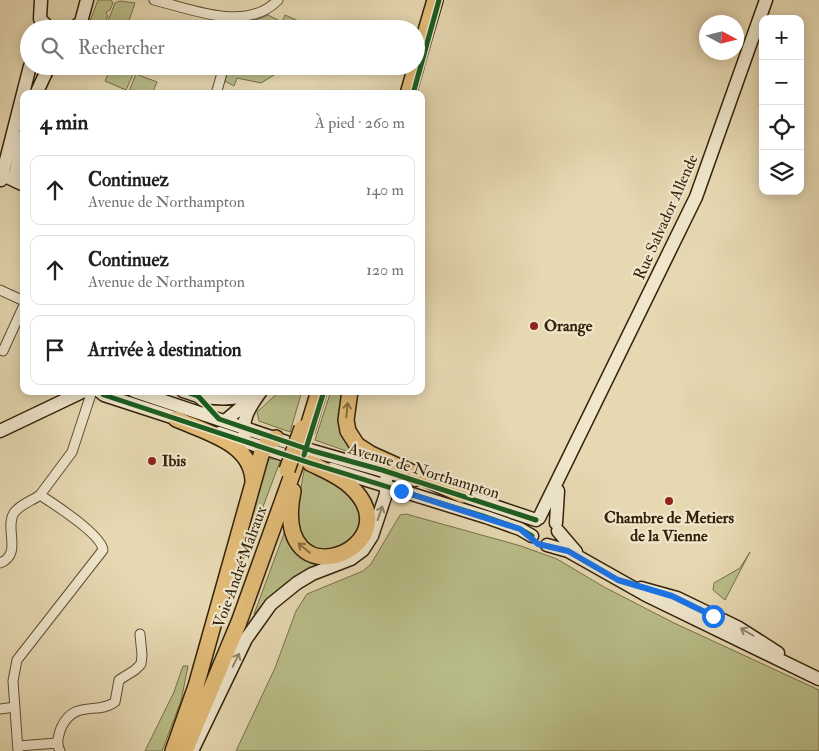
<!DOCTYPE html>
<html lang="fr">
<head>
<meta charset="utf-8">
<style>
	:root { --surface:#fff; --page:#f6f6f6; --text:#202124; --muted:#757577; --line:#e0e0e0 }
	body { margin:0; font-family:"IM FELL Double Pica",serif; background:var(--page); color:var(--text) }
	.controls { position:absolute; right:15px; top:15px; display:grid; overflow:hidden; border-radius:10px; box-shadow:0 2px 12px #0003 }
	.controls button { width:45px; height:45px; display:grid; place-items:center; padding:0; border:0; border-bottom:1px solid var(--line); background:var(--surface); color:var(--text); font:25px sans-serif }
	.compass { position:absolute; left:699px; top:15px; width:45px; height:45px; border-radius:50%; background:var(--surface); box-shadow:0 2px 12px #0003; rotate:97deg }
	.stop { position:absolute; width:15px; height:15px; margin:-11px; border:4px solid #1a73e8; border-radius:50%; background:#fff }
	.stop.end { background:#1a73e8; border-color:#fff; box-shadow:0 1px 5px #0008 }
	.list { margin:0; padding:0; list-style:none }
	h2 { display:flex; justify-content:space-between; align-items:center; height:65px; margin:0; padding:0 20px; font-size:21px }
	h2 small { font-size:16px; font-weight:400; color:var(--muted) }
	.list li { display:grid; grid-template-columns:32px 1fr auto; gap:15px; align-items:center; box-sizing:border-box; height:70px; margin:0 10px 10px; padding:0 10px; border:1px solid var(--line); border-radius:10px }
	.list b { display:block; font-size:19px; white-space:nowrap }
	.list p { margin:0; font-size:16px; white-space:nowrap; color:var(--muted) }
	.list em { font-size:16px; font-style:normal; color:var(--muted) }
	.icon { flex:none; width:28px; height:28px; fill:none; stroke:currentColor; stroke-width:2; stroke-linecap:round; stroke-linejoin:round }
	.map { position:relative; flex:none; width:819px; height:751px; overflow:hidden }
	.search { position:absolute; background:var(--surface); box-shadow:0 2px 12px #0003; left:20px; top:20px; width:405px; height:55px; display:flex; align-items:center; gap:12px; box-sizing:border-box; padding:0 18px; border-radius:28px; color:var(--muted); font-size:19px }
	.panel { position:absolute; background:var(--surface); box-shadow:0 2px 12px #0003; left:20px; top:90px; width:405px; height:305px; border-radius:10px }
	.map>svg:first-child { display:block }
	.green { fill:#b9bd88; stroke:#767049 }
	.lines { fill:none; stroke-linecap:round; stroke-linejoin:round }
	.street-casing { stroke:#5f5034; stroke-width:11 }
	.secondary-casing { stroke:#32220a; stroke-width:15 }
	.primary-casing { stroke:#32220a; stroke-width:18 }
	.street { stroke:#efe6cc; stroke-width:9 }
	.secondary { stroke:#efe6cc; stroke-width:12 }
	.primary { stroke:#e3bc78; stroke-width:15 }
	.primary-bridge-casing { stroke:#32220a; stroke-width:18; stroke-linecap:butt }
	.primary-bridge { stroke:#e3bc78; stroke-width:15 }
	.cycleway-casing { stroke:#efe6cc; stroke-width:8 }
	.cycleway { stroke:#1b5e20; stroke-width:5 }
	.oneway { stroke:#8a6f41 }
	.oneway2 { stroke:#90846b }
	.route { stroke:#1a73e8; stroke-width:6 }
	.poi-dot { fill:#8f2418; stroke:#efe6cc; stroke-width:2 }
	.labels { text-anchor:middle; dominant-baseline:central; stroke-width:4.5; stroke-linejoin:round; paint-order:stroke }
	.street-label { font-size:16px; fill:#32220a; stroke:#efe6cc }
	.poi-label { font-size:16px; font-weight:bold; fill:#32220a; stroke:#efe6cc; text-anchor:start }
</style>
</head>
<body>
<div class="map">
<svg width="819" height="751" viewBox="0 0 819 751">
	<rect width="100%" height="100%" fill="#e6d8b1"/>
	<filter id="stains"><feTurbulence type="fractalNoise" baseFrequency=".004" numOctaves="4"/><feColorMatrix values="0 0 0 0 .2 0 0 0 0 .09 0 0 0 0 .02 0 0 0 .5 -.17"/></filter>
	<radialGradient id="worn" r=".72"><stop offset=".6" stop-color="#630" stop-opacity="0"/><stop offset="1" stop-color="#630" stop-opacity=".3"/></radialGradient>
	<path class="green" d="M98,0H111L113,3L110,10L106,12L108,16L102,29H87Z
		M120,1L135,3L126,29H105L115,3Z
		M268,15L282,22L285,15L316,29H243L253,21Z
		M107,66H125L135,70L126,90L105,81L110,69Z
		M229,66H289L261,83L237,78L234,86L225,81Z
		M136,74L157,82L152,94H136L129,91Z
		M280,391H302L290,432L259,421L257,412Z
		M331,391H343C334,443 343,444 386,465L315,440Z
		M269,459H281L225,607L256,494Z
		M305,467L342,488L359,509C359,516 360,525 357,531C345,555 302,557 298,527C296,514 302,479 305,467Z
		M406,514L521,546L557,559L604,587L674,623L819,690V751H236L275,668L296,611L307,594L363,571L371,564L400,515Z
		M285,531C292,553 306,556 326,563C296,572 274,590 254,614Z
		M750,552L725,600L713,590L714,583L740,568Z
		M183,666H188L181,701L162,751H145L174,692Z"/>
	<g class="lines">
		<g class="street-casing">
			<path id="street" d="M154,0C192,9 246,33 278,0
				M216,94L224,66
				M0,290L24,301
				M3,351L24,305
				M0,563C23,554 4,528 14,513C20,504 32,501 40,495
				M0,709L15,707
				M18,746L57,743
				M18,751L13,681L17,660L103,550C102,535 54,504 40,495L72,452L92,391
				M60,751C56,743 58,737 61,728C74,699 98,715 115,702L119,680L135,670L141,664L142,655L140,634"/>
		</g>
		<g class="secondary-casing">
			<path id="secondary" d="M41,0L40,19L50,29
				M73,29L81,22L87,0
				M36,94L49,66
				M15,175L24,136
				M5,176L24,185
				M1,180L30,66
				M99,391L104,395L184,421
				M134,391L313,451L415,480
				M183,391L198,396L203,400
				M198,396C220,400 240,400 260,391
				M225,421L252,398
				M0,431L84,391
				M219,433L300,460
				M245,434C241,418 252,404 261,391
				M331,469L486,517L520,529L532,536
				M453,492L536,520
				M539,518L696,197L766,0
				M556,523L558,491
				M558,531L576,552
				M547,545L568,551L646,595L819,679
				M641,588L677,598L739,628L778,653
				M193,749L246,639L271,604L297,583L312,574L351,559L363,550L372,536L386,494V479"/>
		</g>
		<g class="primary-casing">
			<path id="primary" d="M416,65L435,0
				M408,94L416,66
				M350,391L346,420L348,431L357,445L371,454L462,495
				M176,419C205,432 253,443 253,482
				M307,430L319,391
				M293,491C270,607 417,547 350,486C338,475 324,470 310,463
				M173,751L196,686L261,455L268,442L276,438
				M185,751L239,622L297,461"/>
		</g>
		<use href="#street" class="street"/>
		<use href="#secondary" class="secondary"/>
		<use href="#primary" class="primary"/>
		<g class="primary-bridge-casing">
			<path id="primary-bridge" d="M287,470L302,428"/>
		</g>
		<use href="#primary-bridge" class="primary-bridge"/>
		<g class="cycleway-casing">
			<path id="cycleway" d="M413,94L439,0
				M99,391L104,395L310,463L486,517L520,529L532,536
				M183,391L198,396L219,419L313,451L382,470L536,520
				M304,455L324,391"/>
		</g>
		<use href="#cycleway" class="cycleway"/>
	</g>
	<defs><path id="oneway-shaft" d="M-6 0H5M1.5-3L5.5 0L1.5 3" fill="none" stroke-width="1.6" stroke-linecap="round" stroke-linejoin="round" transform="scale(1.25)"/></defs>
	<g class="oneway">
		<use href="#oneway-shaft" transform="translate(347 410) rotate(-84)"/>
		<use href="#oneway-shaft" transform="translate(304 548) rotate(-140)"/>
	</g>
	<g class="oneway2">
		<use href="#oneway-shaft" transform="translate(380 513) rotate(-71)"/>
		<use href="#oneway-shaft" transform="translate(747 632) rotate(-150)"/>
		<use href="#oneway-shaft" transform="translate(236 660) rotate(-64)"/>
	</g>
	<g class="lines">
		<path class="route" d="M401,491L520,529L538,544L568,551L618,580L672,596L713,616"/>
	</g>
	<g class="poi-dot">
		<circle cx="534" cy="326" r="5"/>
		<circle cx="152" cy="461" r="5"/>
		<circle cx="669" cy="501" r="5"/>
	</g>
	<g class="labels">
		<g class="street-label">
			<text transform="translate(666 217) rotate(-66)">Rue Salvador Allende</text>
			<text transform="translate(424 471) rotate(17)">Avenue de Northampton</text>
			<text transform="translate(240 567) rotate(-70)">Voie André Malraux</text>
		</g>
		<g class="poi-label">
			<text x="544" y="326">Orange</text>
			<text x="162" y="461">Ibis</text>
			<text x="669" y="518" text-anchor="middle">Chambre de Metiers<tspan x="669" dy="18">de la Vienne</tspan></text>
		</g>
	</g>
	<rect width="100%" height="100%" filter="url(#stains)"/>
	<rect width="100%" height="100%" fill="url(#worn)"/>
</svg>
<div class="controls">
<button>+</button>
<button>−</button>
<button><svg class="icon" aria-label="locate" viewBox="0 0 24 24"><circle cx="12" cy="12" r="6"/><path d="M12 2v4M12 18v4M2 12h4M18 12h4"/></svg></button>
<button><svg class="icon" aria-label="layers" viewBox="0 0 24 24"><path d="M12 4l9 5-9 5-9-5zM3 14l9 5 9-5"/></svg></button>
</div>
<svg class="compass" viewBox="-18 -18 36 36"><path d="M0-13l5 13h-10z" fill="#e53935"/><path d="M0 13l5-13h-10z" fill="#757577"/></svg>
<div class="stop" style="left:713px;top:616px"></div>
<div class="stop end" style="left:401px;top:491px"></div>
<div class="search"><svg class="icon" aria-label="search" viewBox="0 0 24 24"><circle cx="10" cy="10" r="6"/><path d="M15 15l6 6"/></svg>Rechercher</div>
<section class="panel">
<h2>4 min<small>À pied · 260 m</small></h2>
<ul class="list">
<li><svg class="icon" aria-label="ahead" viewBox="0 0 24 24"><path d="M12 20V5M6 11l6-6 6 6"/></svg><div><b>Continuez</b><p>Avenue de Northampton</p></div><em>140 m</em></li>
<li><svg class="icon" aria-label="ahead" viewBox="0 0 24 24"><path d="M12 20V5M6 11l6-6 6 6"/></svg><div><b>Continuez</b><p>Avenue de Northampton</p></div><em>120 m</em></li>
<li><svg class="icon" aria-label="arrive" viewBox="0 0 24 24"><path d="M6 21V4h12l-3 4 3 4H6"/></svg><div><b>Arrivée à destination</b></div></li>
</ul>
</section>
</div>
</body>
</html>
